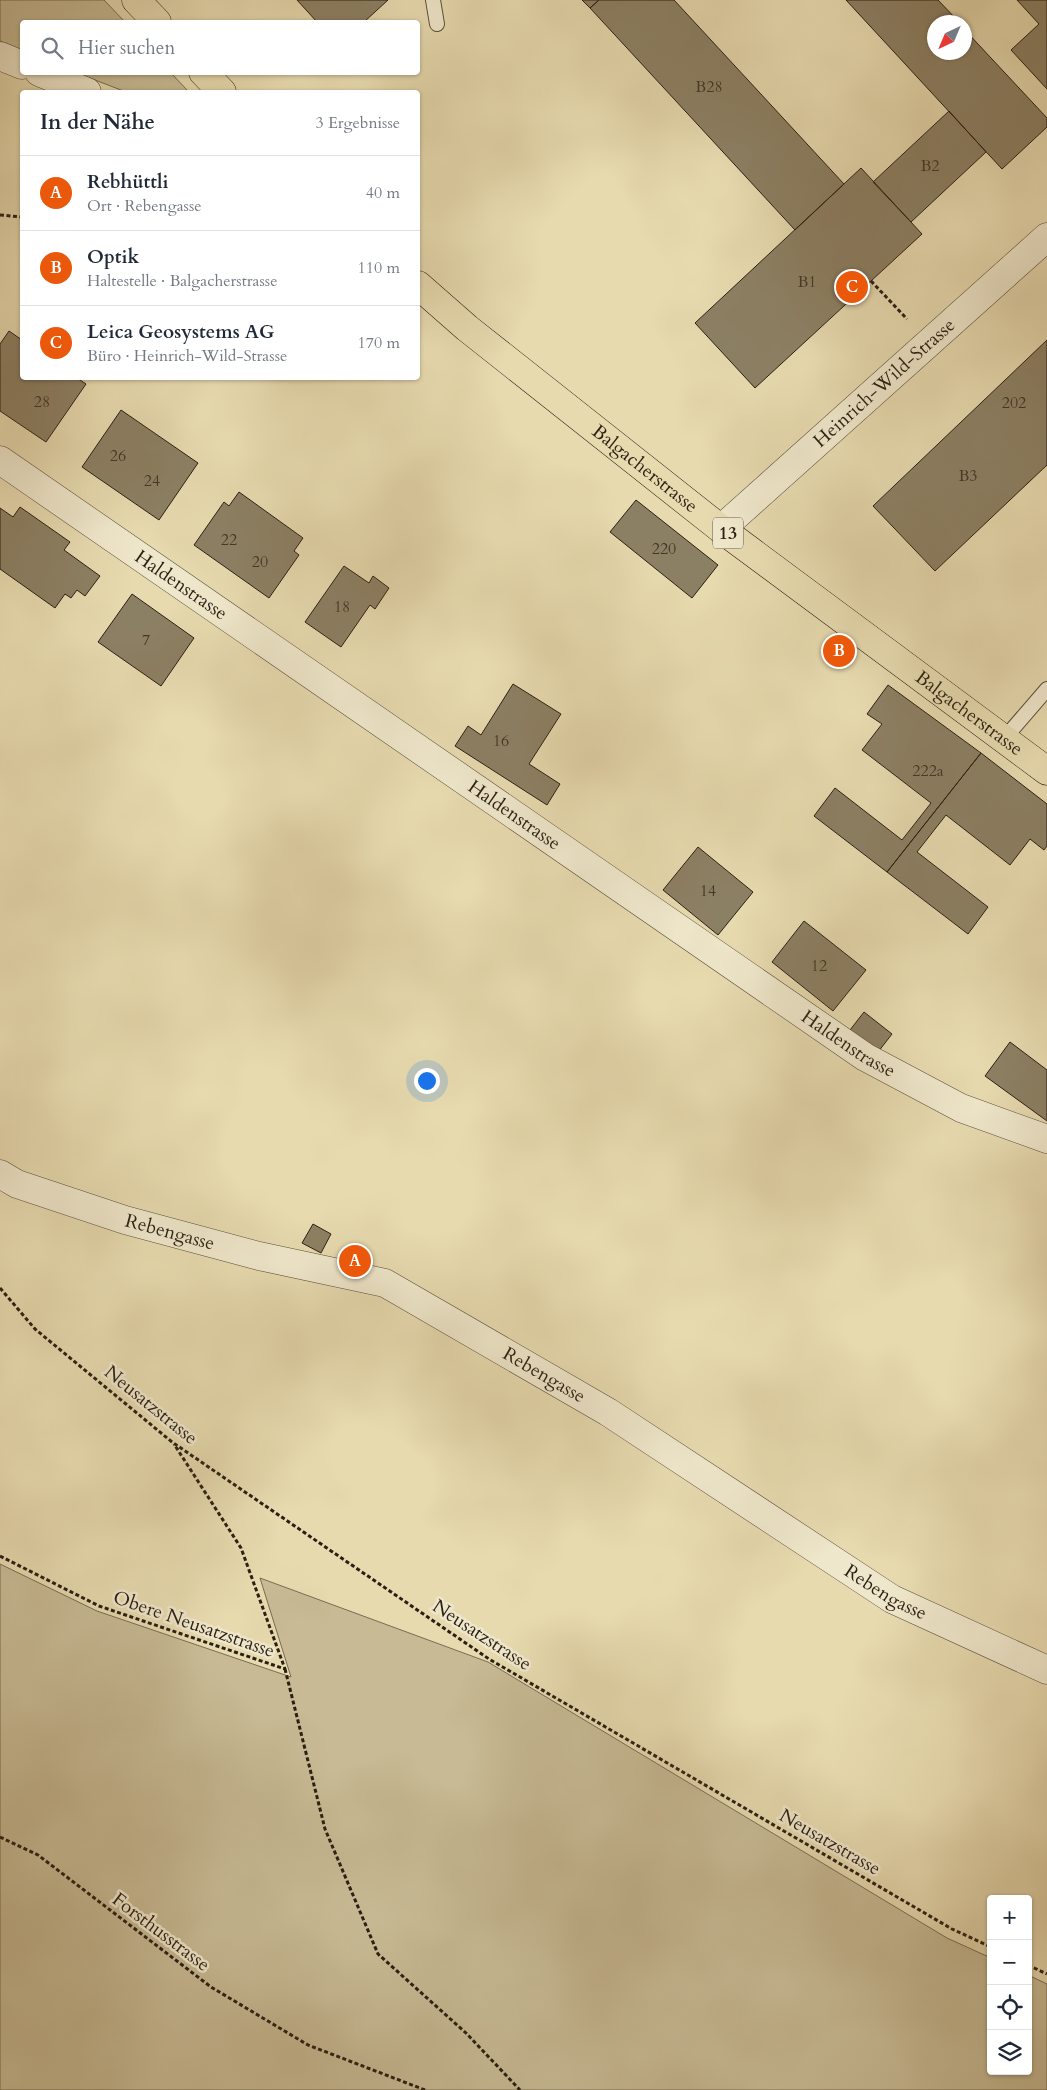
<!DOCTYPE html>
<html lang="de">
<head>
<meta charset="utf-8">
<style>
	:root { --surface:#fff; --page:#f2f2f3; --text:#1f2937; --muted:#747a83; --line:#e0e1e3; --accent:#ea580c }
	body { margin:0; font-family:Cardo,serif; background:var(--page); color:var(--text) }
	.controls { position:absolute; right:15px; bottom:15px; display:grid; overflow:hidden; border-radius:5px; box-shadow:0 1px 4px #0004 }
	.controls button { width:45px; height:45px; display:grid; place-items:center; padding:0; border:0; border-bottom:1px solid var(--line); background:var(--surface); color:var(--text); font:25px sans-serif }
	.compass { position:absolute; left:927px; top:15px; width:45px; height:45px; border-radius:50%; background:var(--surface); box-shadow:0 1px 4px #0004; rotate:224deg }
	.you { position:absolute; left:426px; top:1080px; width:18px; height:18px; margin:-12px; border:4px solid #fff; border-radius:50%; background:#1a73e8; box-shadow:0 0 0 8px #1a73e833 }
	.badge { display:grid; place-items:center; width:32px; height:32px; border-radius:50%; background:var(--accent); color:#fff; font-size:16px; font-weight:700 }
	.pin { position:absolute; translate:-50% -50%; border:2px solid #fff; box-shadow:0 1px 5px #0006 }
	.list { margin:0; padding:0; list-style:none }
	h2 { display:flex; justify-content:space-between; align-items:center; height:65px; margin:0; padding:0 20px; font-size:21px }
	h2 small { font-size:16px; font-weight:400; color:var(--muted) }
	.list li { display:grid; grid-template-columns:32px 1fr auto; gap:15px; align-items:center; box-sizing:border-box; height:75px; padding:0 20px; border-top:1px solid var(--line) }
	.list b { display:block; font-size:19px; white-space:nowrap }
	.list p { margin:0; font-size:16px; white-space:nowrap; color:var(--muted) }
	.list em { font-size:16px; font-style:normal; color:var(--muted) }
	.icon { flex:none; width:28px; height:28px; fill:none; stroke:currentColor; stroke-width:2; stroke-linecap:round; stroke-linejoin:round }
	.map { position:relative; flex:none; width:1047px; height:2090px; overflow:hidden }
	.search { position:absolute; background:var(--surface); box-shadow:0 1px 4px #0004; left:20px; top:20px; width:400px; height:55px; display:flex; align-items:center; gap:12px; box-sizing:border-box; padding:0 18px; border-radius:5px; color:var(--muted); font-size:19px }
	.panel { position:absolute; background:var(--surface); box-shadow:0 1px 4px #0004; left:20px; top:90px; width:400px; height:290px; border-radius:5px }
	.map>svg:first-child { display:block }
	.green { fill:#c7ba94; stroke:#786c54 }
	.building { fill:#8c8064; stroke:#2a1f13 }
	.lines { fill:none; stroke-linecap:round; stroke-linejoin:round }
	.service-casing { stroke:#594e3a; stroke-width:16 }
	.minor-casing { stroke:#594e3a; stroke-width:29 }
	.primary-casing { stroke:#2a1f13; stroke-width:29 }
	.path { stroke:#2a1f13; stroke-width:3; stroke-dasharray:4 2.5; stroke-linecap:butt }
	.service { stroke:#efe7cb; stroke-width:14 }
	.minor { stroke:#efe7cb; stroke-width:28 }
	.primary { stroke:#e7daaf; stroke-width:28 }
	.labels { text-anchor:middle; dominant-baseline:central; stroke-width:5; stroke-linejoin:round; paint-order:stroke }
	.number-label { font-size:16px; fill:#423727 }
	.shield { fill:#efe7cb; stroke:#655b4a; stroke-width:1 }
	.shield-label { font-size:18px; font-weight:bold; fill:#2a1f13 }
	.street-label { font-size:19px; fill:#2a1f13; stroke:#efe7cb }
</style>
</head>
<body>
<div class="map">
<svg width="1047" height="2090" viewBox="0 0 1047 2090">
	<rect width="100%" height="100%" fill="#e7daaf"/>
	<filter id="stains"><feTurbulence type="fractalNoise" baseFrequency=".004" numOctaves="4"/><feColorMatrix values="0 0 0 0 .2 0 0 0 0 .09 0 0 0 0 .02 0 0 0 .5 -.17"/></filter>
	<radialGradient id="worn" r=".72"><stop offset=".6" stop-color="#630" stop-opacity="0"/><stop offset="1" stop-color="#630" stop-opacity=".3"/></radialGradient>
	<path class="green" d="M0,0H104L125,22H22V50L0,41Z
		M77,73H171L189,92H126Z
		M0,1564L97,1611L291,1677L260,1578L488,1662L947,1938L991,1958V2071H1028V1975L1047,1984V2090H0Z"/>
	<path class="building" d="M297,0H388L364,22H317Z
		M582,0H599L590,8Z
		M599,0H674L844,184L795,230L590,8Z
		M846,0H938L959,22H934V52H964V29L1047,118V127L1002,169Z
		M1017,0H1047V89L1011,50L1039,24Z
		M949,111L986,152L911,222L873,182Z
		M861,168L922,234L755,388L695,323Z
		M9,331L22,340V378H77L86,384L46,442L0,411V344Z
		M1047,340V465L935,571L873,506Z
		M121,410L198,463L159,520L82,467Z
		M239,492L303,538L294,551L299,555L269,598L194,545L224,502L229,506Z
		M636,500L718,565L692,598L610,532Z
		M20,507L70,542L64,550L100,576L85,596L77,590L71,598L65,594L55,608L0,569V508L13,517Z
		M344,566L369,583L373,576L389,588L375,609L370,605L341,647L305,622Z
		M132,594L194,638L161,686L98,642Z
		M513,684L561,714L529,764L560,784L547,805L455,746L468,726L481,735Z
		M888,685L981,753L887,872L814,816L835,788L902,840L931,803L862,750L882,724L867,714Z
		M981,753L1047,804V846L1044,850L1030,839L1010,865L946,815L917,852L988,907L968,934L887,872Z
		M698,847L753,892L718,935L663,890Z
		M804,921L866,970L833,1011L772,962Z
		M864,1012L892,1034L878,1052L850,1030Z
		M1010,1042L1047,1070V1121L985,1076Z
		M313,1224L331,1234L321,1253L302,1243Z"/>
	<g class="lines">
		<g class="service-casing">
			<path id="service" d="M433,0L437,24
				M1003,740L1047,689"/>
		</g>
		<g class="minor-casing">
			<g id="minor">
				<path d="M0,56L22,65"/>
				<path d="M39,72L87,92"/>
				<path id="s1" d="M0,460L865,1057L961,1108L1047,1139"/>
				<path id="s2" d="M721,529L1047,237"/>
				<path id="s3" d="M0,1174L17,1184L125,1220L259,1256L385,1283L608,1412L892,1599L1047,1670"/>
			</g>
		</g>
		<g class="primary-casing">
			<g id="primary">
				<path d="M136,0L157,22"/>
				<path d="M203,72L222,92"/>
				<path id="s4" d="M418,285L467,328L721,529L1047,771"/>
			</g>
		</g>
		<path class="path" d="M0,215L22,217
			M871,281L907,319
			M0,1288L35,1329L172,1442L489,1659L952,1929L991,1947
			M0,1556L99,1606L285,1669L241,1548L174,1444
			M285,1669L325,1829L378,1954L466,2033L520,2090
			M0,1837L38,1855L211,1987L308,2045L425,2090
			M1028,1965L1047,1974"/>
		<use href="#service" class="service"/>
		<use href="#minor" class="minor"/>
		<use href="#primary" class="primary"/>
	</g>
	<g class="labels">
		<g class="number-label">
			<text x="709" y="87">B28</text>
			<text x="930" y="166">B2</text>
			<text x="807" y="282">B1</text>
			<text x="42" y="402">28</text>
			<text x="1014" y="403">202</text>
			<text x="118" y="456">26</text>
			<text x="968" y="476">B3</text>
			<text x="152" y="481">24</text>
			<text x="229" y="540">22</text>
			<text x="664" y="549">220</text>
			<text x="260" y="562">20</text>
			<text x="342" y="607">18</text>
			<text x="146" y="640">7</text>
			<text x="501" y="741">16</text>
			<text x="928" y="771">222a</text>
			<text x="708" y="891">14</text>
			<text x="819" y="966">12</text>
		</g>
		<rect class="shield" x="713" y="517.5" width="30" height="31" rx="4"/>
		<g class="shield-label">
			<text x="728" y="533">13</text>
		</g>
		<g class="street-label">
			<text stroke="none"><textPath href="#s2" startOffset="219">Heinrich-Wild-Strasse</textPath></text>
			<text stroke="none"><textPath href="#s4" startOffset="292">Balgacherstrasse</textPath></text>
			<text stroke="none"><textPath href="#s1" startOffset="220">Haldenstrasse</textPath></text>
			<text stroke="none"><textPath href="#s4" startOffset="698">Balgacherstrasse</textPath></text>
			<text stroke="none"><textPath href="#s1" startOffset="625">Haldenstrasse</textPath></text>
			<text stroke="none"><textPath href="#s1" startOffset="1030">Haldenstrasse</textPath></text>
			<text stroke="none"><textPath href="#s3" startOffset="180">Rebengasse</textPath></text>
			<text stroke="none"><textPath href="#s3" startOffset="585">Rebengasse</textPath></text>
			<text transform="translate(151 1405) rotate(39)">Neusatzstrasse</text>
			<text stroke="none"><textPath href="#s3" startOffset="990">Rebengasse</textPath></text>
			<text transform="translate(194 1624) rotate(19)">Obere Neusatzstrasse</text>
			<text transform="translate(482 1635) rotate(33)">Neusatzstrasse</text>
			<text transform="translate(830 1842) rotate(30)">Neusatzstrasse</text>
			<text transform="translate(161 1932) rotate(37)">Forsthusstrasse</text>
		</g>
	</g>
	<rect width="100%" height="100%" filter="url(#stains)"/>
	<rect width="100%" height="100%" fill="url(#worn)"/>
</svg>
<div class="controls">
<button>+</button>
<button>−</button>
<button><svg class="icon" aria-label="locate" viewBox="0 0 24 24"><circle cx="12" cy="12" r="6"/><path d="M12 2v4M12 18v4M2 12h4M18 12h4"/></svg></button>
<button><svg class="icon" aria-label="layers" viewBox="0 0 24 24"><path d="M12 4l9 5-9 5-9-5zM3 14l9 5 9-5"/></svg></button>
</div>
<svg class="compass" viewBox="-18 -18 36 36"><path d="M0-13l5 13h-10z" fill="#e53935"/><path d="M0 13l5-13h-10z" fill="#747a83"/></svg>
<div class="you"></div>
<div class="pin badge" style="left:355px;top:1261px">A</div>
<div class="pin badge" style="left:839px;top:651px">B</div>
<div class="pin badge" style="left:852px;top:287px">C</div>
<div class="search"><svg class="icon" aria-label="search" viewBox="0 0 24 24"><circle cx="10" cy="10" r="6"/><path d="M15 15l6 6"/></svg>Hier suchen</div>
<section class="panel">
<h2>In der Nähe<small>3 Ergebnisse</small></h2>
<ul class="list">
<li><span class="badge">A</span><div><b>Rebhüttli</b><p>Ort · Rebengasse</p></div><em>40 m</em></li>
<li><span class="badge">B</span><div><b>Optik</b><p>Haltestelle · Balgacherstrasse</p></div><em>110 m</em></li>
<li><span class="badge">C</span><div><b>Leica Geosystems AG</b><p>Büro · Heinrich-Wild-Strasse</p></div><em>170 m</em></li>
</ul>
</section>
</div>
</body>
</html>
